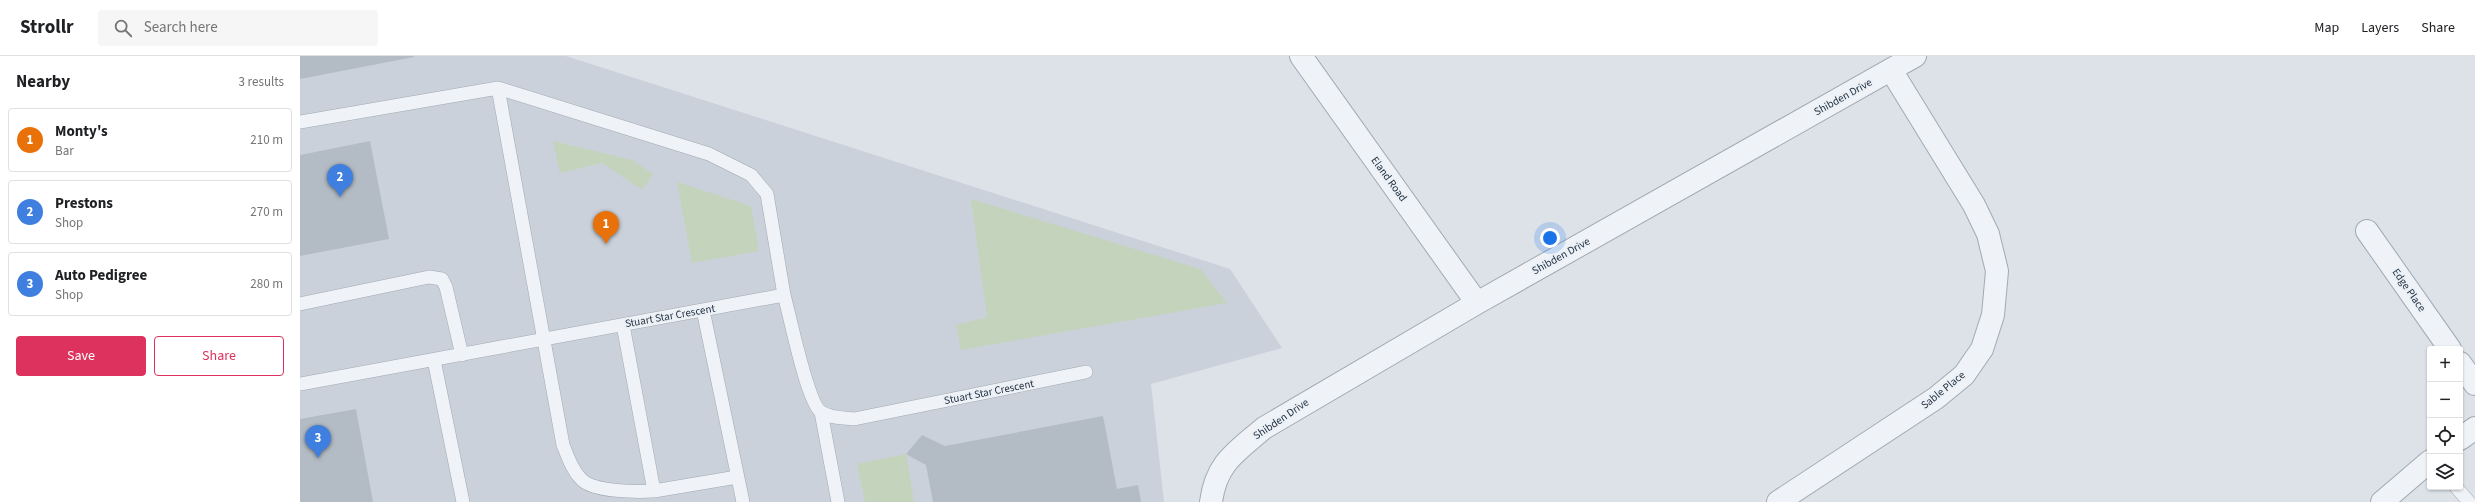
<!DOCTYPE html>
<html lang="en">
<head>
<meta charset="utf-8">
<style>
	:root { --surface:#fff; --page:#f6f6f6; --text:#202124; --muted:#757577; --line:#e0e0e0; --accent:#dc325d }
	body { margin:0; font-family:"Source Sans 3",sans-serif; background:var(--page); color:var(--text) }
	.controls { position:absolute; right:12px; bottom:12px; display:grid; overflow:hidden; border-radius:4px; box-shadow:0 1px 3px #0004 }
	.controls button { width:36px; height:36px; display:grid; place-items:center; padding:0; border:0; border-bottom:1px solid var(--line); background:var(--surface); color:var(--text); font:20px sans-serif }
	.you { position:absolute; left:1250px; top:182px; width:14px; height:14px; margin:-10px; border:3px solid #fff; border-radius:50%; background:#1a73e8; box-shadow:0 0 0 6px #1a73e833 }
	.badge { display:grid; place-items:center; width:26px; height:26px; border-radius:50%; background:var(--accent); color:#fff; font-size:13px; font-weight:700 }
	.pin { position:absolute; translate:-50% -33px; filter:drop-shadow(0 1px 2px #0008) }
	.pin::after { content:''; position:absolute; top:21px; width:14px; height:12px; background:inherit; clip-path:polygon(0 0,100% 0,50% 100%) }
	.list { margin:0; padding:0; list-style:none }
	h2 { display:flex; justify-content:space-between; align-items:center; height:52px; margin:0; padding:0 16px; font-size:17px }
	h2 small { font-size:13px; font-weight:400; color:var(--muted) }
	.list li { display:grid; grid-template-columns:26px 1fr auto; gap:12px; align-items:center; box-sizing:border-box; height:64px; margin:0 8px 8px; padding:0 8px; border:1px solid var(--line); border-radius:4px }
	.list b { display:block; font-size:15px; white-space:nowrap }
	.list p { margin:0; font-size:13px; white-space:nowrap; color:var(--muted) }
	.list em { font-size:13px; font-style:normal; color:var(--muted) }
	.actions { display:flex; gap:8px; padding:12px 16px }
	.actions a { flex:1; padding:9px 0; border:1px solid var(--accent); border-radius:4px; text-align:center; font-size:14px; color:var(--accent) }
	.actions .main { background:var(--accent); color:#fff }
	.icon { flex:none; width:22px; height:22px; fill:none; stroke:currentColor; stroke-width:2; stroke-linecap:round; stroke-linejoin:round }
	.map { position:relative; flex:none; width:2175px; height:446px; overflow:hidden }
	header { display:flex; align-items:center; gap:24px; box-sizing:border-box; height:56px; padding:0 20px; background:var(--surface); border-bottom:1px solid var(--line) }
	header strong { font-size:19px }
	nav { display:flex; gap:22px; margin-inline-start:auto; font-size:14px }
	.search { width:280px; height:36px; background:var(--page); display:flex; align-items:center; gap:10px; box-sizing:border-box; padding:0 14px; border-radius:4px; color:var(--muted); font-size:15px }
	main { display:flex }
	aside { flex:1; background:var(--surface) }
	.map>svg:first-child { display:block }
	.built { fill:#cad1da }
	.green { fill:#c4d3bc }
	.building { fill:#b3bcc5 }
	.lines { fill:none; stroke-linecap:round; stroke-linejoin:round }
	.service-casing { stroke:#a1a9b2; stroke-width:14 }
	.minor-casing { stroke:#a1a9b2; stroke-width:24 }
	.tertiary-casing { stroke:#a1a9b2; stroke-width:24 }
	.service { stroke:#eff2f6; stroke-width:13 }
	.minor { stroke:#eff2f6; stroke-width:22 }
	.tertiary { stroke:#eff2f6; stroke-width:22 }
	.labels { text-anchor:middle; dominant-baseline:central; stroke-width:4; stroke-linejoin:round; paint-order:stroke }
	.street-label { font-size:11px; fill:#243140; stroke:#ebf1f6 }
</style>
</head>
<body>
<header>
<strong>Strollr</strong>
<div class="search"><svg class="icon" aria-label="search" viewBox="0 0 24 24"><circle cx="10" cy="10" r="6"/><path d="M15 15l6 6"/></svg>Search here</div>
<nav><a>Map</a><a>Layers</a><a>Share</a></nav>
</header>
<main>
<aside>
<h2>Nearby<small>3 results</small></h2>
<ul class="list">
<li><span class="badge" style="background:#e8710a">1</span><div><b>Monty's</b><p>Bar</p></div><em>210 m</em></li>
<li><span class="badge" style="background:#3f7fe0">2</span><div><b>Prestons</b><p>Shop</p></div><em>270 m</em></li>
<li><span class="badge" style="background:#3f7fe0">3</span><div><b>Auto Pedigree</b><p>Shop</p></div><em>280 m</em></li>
</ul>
<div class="actions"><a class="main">Save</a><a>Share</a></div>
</aside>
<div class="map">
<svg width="2175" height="446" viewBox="0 0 2175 446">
	<rect width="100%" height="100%" fill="#dce2e8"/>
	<path class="built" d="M0,0H266L930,213L982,292L851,328L864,446H0Z"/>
	<path class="green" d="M253,85L332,104L353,118L342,134L302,107L260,117Z
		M377,126L451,150L459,195L392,207Z
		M671,143L900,213L927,247L661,294L656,269L687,261Z
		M606,398L614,446H565L557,408Z"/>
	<path class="building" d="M0,0H114V1L0,23Z
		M70,85L89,183L0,200V99Z
		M56,353L73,446H0V363Z
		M803,360L817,433L838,429L841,446H633L626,409L606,398L622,379L645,390Z"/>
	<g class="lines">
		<g class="service-casing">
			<path id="service" d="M0,66L198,32
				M0,248L129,221L142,223L146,231L162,299
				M403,254L443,446
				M323,269L354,435L437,421
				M134,304L163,446
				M0,328L484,239C490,260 507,346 521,356C530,362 544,362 554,363L786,316
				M521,356L538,446
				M2156,431L2169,446
				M354,435C337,436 295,436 282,424C272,414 268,401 263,389L198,32L409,98L451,119L467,138L484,239"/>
		</g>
		<g class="minor-casing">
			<path id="minor" d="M1001,0L1177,247
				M2067,175L2150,293
				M2160,307L2175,328
				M911,446C916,407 936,396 964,372L1177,247L1615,0
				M1478,446L1636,342L1664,319L1682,293L1693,259L1697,215L1688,178L1674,149L1591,14"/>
		</g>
		<g class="tertiary-casing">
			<path id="tertiary" d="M2160,383L2175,372
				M2082,446L2130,405"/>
		</g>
		<use href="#service" class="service"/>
		<use href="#minor" class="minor"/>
		<use href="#tertiary" class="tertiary"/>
	</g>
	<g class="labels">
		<g class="street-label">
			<text transform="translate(1543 41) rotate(-29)">Shibden Drive</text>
			<text transform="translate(1089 123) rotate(54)">Eland Road</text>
			<text transform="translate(1261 200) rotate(-29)">Shibden Drive</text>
			<text transform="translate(2109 234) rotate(55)">Edge Place</text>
			<text transform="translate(370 260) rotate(-10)">Stuart Star Crescent</text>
			<text transform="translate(1643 334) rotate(-39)">Sable Place</text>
			<text transform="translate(689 336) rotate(-11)">Stuart Star Crescent</text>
			<text transform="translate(981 363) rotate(-34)">Shibden Drive</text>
		</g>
	</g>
</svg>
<div class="controls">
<button>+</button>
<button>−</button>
<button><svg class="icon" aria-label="locate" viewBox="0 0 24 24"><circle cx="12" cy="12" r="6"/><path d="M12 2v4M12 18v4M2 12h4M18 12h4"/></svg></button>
<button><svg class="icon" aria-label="layers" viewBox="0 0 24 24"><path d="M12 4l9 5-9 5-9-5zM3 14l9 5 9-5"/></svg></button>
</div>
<div class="you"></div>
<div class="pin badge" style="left:306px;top:188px;background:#e8710a">1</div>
<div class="pin badge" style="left:40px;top:141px;background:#3f7fe0">2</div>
<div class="pin badge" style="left:18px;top:402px;background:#3f7fe0">3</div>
</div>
</main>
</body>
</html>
